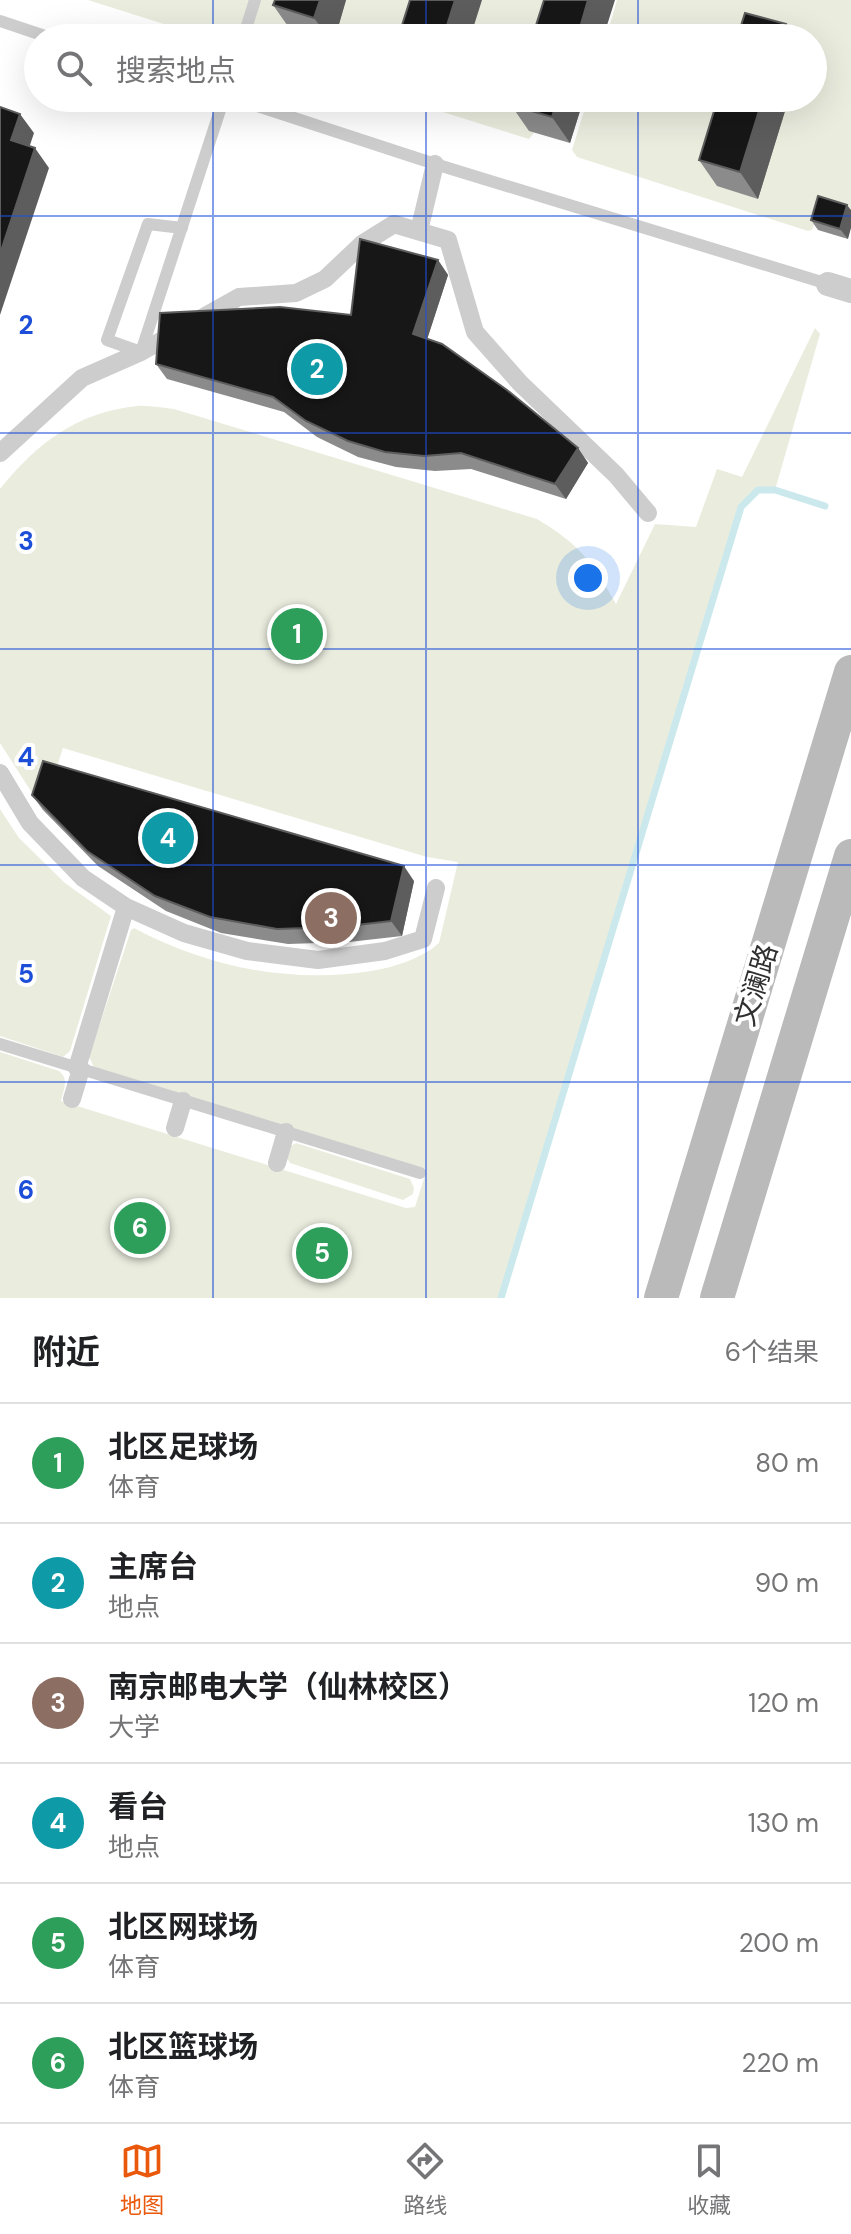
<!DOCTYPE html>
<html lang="zh">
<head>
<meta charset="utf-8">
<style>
	:root { --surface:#fff; --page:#f2f2f2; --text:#202124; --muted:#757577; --line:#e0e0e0; --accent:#ea580c }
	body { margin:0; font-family:"DM Sans","Noto Sans SC",sans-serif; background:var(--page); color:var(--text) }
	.you { position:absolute; left:588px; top:578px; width:28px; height:28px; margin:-20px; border:6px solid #fff; border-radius:50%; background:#1a73e8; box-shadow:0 0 0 12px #1a73e833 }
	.badge { display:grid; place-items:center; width:52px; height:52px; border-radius:50%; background:var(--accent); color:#fff; font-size:26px; font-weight:700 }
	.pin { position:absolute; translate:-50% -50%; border:4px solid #fff; box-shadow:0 2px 8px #0006 }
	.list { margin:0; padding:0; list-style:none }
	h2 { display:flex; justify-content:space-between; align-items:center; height:104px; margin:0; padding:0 32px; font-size:34px }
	h2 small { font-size:26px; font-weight:400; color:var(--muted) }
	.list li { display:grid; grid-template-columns:52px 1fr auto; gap:24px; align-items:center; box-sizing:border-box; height:120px; padding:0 32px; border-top:2px solid var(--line) }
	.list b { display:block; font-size:30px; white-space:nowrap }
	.list p { margin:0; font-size:26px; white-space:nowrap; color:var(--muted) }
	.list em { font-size:26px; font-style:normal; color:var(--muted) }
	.icon { flex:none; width:44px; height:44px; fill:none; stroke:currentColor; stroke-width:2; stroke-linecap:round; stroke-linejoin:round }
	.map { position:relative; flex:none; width:851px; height:1298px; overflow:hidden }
	.search { position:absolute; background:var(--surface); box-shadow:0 8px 32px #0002; left:24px; right:24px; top:24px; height:88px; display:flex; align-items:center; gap:20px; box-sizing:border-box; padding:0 28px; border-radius:44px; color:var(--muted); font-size:30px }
	.sheet { height:824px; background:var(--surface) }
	nav { display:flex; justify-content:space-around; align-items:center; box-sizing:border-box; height:112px; border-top:2px solid var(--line); background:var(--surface); font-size:22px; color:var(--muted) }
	nav a { display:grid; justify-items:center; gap:4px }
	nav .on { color:var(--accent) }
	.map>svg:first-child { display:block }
	.green { fill:#eaedde }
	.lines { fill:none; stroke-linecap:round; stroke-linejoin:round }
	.stream { stroke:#cbe9ed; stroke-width:7 }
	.service { stroke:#cdcdcd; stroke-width:12 }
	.pedestrian { stroke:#cdcdcd; stroke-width:18 }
	.minor { stroke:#cdcdcd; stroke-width:24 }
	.secondary { stroke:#bababa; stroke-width:34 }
	.wall { fill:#8b8b8b }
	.shaded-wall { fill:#5d5d5d }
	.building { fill:#171717; stroke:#5d5d5d; stroke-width:2 }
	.grid { fill:none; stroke:#1d4ed8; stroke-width:2; stroke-opacity:0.55 }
	.labels { text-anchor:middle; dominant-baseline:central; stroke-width:8; stroke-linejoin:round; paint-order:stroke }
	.street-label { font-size:28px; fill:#303030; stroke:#fff }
	.grid-label { font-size:26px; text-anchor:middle; font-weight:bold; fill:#1d4ed8; stroke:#fff; stroke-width:8; stroke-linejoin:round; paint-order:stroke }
</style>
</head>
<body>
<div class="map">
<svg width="851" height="1298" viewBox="0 0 851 1298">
	<rect width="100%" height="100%" fill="#fff"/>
	<path class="green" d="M88,0H579L567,38H208Z
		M617,0H851V210L826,202L821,206L812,230L808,231L577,157L572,150L588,98H813V38H606Z
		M398,98H548L538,128L529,139Z
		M815,328L820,334L775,490H758L741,507L501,1298H0V1052L59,1071C70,1080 63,1090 61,1101L406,1208L415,1207L426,1172L423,1168L94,1067L89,1057L131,930L134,928C207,967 290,984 371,971C395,967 421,959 439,943L458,862L427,857L63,748L43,810L0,743V489C36,444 77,412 137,406C149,405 162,408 174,409L537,519C580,545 592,561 616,604L655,524L696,527L717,469L742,477Z
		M0,809L19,838L65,883L111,916L70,1051L63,1057L0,1036Z
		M296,1143L410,1179L414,1188L413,1194L403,1200L290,1163L285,1155L287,1148Z"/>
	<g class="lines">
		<path class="stream" d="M501,1298L741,507L758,490H775L825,506"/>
		<path class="service" d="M0,21L51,38
			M243,38L255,0
			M233,98L435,164L828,284
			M182,228L148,224L107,340L141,352L224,98
			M0,1044L420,1173"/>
		<path class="pedestrian" d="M419,231L435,164
			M0,453L82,378L141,352L239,297L296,293L325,279L362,244L394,224L448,240L475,332L520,383L616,475L648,513
			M0,773L30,823L83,878L126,907L77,1068
			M126,907L184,933L247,951L318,960L385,951L423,939L436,888
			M72,1099L81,1069
			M175,1128L183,1101
			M277,1163L286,1132"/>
		<path class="minor" d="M828,284L851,291"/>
		<path class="secondary" d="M661,1298L851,672
			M717,1298L851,856"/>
	</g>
	<path class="wall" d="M275,0H346L335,38H313L292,32L273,5Z
		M584,98L570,143L529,131L511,105Z
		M718,98H789L758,199L717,186L699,160Z
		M847,205L848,239L818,230L811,220Z
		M438,260L448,275L427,339L578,448L588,463L566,499L471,469L435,471L396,467L358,457L317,437L284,412L167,379L156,364L351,315Z
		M32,795L414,881L402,936L349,942L288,944L221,933L166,911L98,866L43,810Z"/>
	<path class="shaded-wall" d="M320,0H346L335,38H329L314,18Z
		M455,0H482L470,38H443Z
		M588,0H615L603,38H577Z
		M786,24L795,38H781Z
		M558,98H584L570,143L552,117Z
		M763,98H789L758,199L740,172Z
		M20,114L34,133L25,160L11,140Z
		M35,148L49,168L0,315V254Z
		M847,205L851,210V228L848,239L840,229Z
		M438,260L448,275L424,349L413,334Z
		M578,448L588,463L566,499L555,484Z
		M404,866L414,881L402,936L391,921Z"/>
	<path class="building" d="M275,0H320L314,18L273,5Z
		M410,0H455L443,38H398Z
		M544,0H588L577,38H532Z
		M745,13L786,24L781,38H737Z
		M513,98H558L552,117L511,105Z
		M718,98H763L740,172L699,160Z
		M0,107L20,114L11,140L35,148L0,254Z
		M818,196L847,205L840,229L811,220Z
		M360,239L438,260L413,334L442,344L507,390L578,448L555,484L461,453L424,456L385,452L348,441L306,421L273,397L156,364L160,313L280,307L351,315Z
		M43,761L404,866L391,921L339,927L277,929L210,917L155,896L87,851L32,795Z"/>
	<path class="grid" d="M213,0V38M426,0V38M638,0V38M213,98V1298M426,98V1298M638,98V1298M0,216H851M0,433H851M0,649H851M0,865H851M0,1082H851"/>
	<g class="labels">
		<g class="street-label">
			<text transform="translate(756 985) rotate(-73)">文澜路</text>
		</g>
	</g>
	<g class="grid-label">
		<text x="26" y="334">2</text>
		<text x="26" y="550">3</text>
		<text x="26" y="766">4</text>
		<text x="26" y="983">5</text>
		<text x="26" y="1199">6</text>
	</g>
</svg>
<div class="you"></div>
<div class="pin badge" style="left:297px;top:634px;background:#2e9e5b">1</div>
<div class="pin badge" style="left:317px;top:369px;background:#0f9aa8">2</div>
<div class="pin badge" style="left:331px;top:918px;background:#8d6e63">3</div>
<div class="pin badge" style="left:168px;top:838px;background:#0f9aa8">4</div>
<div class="pin badge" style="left:322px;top:1253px;background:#2e9e5b">5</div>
<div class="pin badge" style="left:140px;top:1228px;background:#2e9e5b">6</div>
<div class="search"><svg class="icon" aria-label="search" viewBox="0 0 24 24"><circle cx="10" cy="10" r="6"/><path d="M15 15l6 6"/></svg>搜索地点</div>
</div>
<section class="sheet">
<h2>附近<small>6个结果</small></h2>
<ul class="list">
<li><span class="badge" style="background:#2e9e5b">1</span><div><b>北区足球场</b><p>体育</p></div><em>80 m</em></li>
<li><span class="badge" style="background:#0f9aa8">2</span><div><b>主席台</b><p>地点</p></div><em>90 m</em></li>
<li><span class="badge" style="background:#8d6e63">3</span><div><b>南京邮电大学（仙林校区）</b><p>大学</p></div><em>120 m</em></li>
<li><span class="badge" style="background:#0f9aa8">4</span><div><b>看台</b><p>地点</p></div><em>130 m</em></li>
<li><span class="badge" style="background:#2e9e5b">5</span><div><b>北区网球场</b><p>体育</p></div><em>200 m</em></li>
<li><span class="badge" style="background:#2e9e5b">6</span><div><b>北区篮球场</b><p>体育</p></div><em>220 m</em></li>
</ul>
</section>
<nav>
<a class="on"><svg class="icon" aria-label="map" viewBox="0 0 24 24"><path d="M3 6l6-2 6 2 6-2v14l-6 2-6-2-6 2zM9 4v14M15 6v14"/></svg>地图</a>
<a><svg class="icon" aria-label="directions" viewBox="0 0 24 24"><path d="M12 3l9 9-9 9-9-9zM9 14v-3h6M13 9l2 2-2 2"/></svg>路线</a>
<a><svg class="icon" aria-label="saved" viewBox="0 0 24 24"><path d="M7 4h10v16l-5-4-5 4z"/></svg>收藏</a>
</nav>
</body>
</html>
